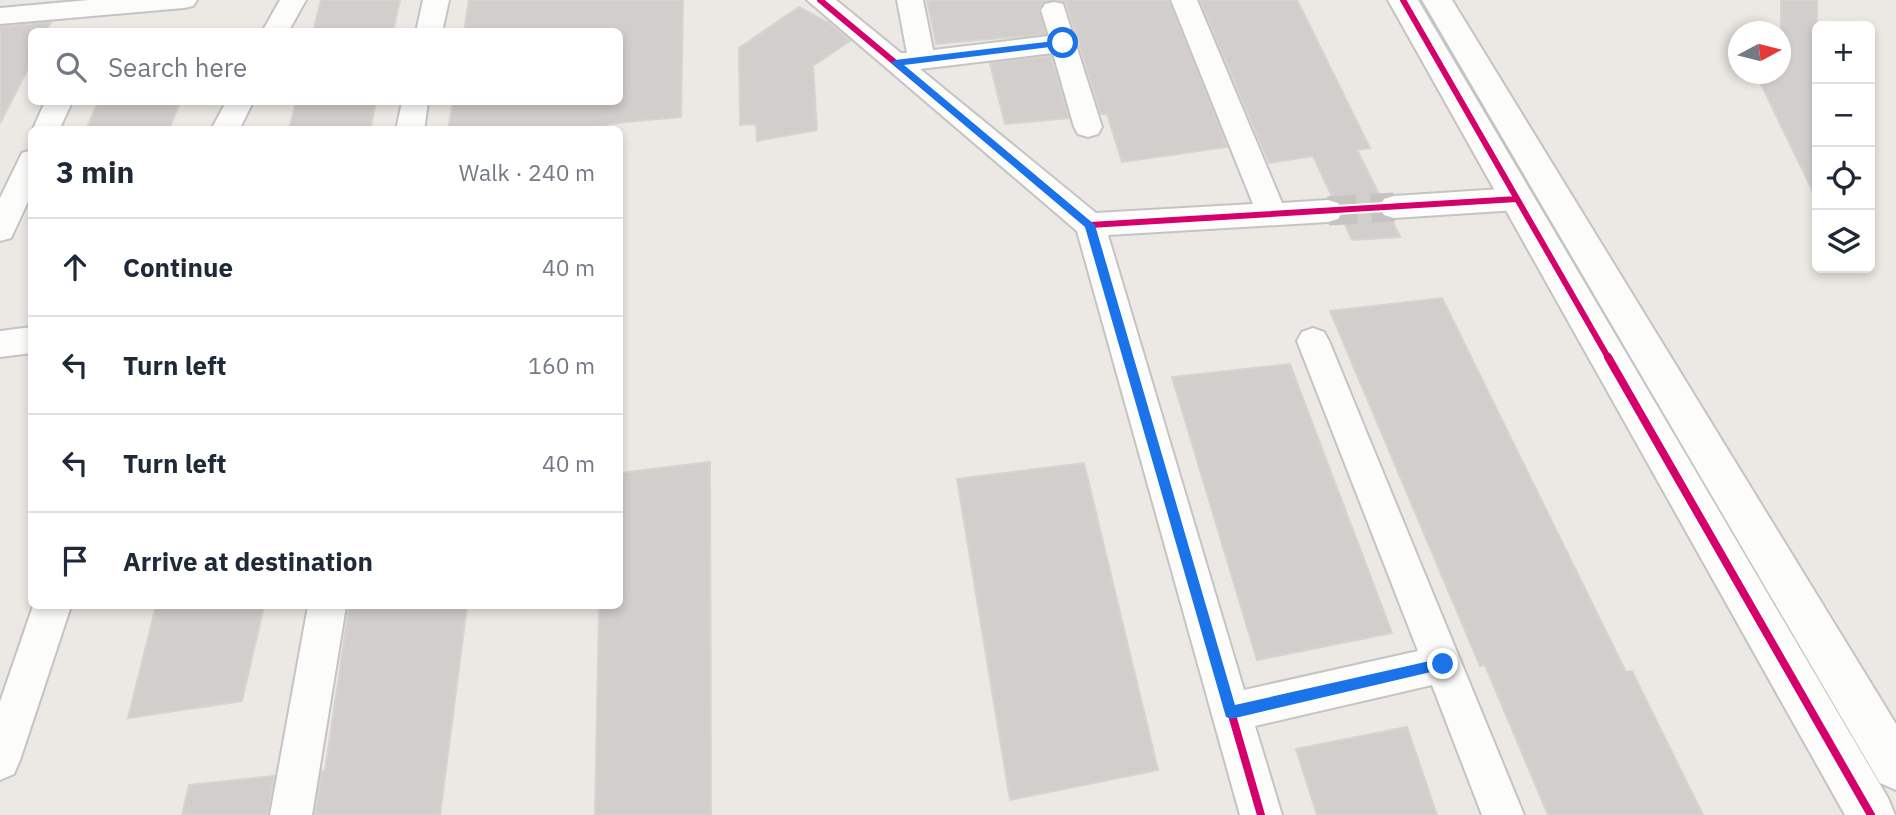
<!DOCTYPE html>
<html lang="en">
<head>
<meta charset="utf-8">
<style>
	:root { --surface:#fff; --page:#f6f6f7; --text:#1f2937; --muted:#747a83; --line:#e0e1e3 }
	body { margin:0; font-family:"IBM Plex Sans",sans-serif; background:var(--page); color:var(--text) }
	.controls { position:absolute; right:21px; top:21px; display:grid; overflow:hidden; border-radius:10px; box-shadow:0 4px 10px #0003 }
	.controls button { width:63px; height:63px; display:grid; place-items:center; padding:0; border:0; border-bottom:2px solid var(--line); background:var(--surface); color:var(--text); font:35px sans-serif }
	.compass { position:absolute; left:1728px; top:21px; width:63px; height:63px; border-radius:50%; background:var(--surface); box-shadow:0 4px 10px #0003; rotate:83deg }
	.stop { position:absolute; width:21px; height:21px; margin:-16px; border:5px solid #1a73e8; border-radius:50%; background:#fff }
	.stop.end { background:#1a73e8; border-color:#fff; box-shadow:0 2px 7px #0008 }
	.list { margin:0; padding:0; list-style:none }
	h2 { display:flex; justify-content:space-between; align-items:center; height:91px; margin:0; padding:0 28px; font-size:30px }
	h2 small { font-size:23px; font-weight:400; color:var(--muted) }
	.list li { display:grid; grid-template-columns:46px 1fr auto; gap:21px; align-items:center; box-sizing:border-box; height:98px; padding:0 28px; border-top:2px solid var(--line) }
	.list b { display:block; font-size:26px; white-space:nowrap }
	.list em { font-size:23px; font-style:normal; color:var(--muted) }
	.icon { flex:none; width:38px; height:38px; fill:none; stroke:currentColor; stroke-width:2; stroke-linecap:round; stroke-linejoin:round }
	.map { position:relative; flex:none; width:1896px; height:815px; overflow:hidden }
	.search { position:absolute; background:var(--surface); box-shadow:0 4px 10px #0003; left:28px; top:28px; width:595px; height:77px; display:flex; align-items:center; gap:18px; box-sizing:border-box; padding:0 24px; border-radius:10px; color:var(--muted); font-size:26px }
	.panel { position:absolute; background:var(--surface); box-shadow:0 4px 10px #0003; left:28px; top:126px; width:595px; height:483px; border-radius:10px }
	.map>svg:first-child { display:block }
	.building { fill:#d1cecb; stroke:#d7d4d0; stroke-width:2 }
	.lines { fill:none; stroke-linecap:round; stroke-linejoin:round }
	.minor-tunnel { stroke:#c6c3c0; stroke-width:29; stroke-dasharray:29 14; stroke-linecap:butt }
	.minor-casing { stroke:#c5c4c5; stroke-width:4 }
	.tertiary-casing { stroke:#c5c4c5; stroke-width:4 }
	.minor { fill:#fcfcfb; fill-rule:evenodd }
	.tertiary { fill:#fcfcfb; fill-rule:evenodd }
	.cycleway-far1-casing { stroke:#fff; stroke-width:10 }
	.cycleway-casing { stroke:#fff; stroke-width:12 }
	.cycleway-far1 { stroke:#d6006c; stroke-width:6 }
	.cycleway { stroke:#d6006c; stroke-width:8 }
	.route { fill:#1a73e8 }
</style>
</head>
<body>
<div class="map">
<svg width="1896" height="815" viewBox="0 0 1896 815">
	<rect width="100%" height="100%" fill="#ece8e4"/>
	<path class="building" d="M321,0H400L393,32H313Z
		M469,0H683L681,117L624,122L575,130H448L453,102H620V32H464Z
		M927,0H1051L1043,3L1039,9L1046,34L936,44Z
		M1057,0H1169L1227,147L1122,162L1107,114H1101L1066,3Z
		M1200,0H1297L1370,148L1357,150L1381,198L1377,208L1382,216L1392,220L1400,237L1352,240L1342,218L1345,210L1340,202L1333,199L1313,156L1269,163Z
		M1781,0H1817V200L1756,74H1781Z
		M799,7L829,23L850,41L813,66L817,130L757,141L756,124L740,125L739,48Z
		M51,22L46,32H32V61L0,123V27Z
		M1051,56L1069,118L1005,124L990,63Z
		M98,102H180L169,130H86Z
		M296,102H376L370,130H289Z
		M1442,298L1626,672L1632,671L1703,815H1548L1485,665L1480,666L1330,311Z
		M1290,364L1392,633L1257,660L1172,377Z
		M710,462L711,815H595L599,606H620V473Z
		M1084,463L1158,770L1010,800L957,479Z
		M156,606H264L242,701L128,718Z
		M366,606H467L440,815H315L322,771H325L349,607Z
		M1407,727L1437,815H1317L1296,749Z
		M274,776L268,815H182L189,785Z"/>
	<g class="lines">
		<path class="minor-tunnel" d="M1328,211L1394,207"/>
		<g class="minor-casing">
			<path id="minor" d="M89,0H197L193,6L184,8L0,24V8Z
				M280,0H306L288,32H262Z
				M423,0H449L442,32H416Z
				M807,0H836L901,53H907L897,0H923L933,50L1049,36L1041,10L1045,4L1054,2L1063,4L1102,127L1098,134L1088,137L1078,134L1074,127L1053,53L920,69L1096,213L1253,204L1171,0H1197L1282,203L1328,200L1338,203L1343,211L1338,219L1328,222L1108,235L1244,690L1418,651L1297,341L1302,332L1313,328L1324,332L1329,341L1524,815H1482L1432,685L1255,726L1282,815H1240L1077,231Z
				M45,102H72L59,130L32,131Z
				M226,102H253L239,130H211Z
				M402,102H428L424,130H396Z
				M32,150V193L11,238L0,241V198L22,153Z
				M1517,188L1527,191L1532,199L1527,207L1517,210L1394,218L1384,215L1379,207L1384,199L1394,196Z
				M32,327V353L0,357V331Z
				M33,606H71L20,760L14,774L0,780V702Z
				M308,606H346L312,815H270Z"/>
		</g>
		<g class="tertiary-casing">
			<path id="tertiary" d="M1388,0H1418L1888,798L1895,815H1845Z
				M1422,0H1452L1896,724V790L1880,783Z"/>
		</g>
		<use href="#minor" class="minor"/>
		<use href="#tertiary" class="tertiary"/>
		<g class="cycleway-far1-casing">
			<path id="cycleway-far1" d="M820,0L1090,225L1517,199
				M1403,0L1609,359
				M1090,225L1129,359"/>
		</g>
		<g class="cycleway-casing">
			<path id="cycleway" d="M1128,357L1261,815
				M1608,357L1871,815"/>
		</g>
		<use href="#cycleway-far1" class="cycleway-far1"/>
		<use href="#cycleway" class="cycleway"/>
	</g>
	<path class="route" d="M1063,40L1066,41V45L904,65L1095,225L1235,705L1443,658L1448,659V668L1231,719L1226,717L1085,227L891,63L895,60Z"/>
</svg>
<div class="controls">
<button>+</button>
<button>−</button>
<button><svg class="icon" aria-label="locate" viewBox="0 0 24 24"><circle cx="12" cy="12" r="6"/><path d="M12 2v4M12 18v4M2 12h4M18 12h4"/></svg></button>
<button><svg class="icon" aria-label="layers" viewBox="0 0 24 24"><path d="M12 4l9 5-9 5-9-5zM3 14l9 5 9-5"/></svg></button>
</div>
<svg class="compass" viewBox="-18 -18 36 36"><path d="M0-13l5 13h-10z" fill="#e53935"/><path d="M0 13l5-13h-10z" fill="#747a83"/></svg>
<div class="stop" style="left:1063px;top:43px"></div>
<div class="stop end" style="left:1443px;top:664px"></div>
<div class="search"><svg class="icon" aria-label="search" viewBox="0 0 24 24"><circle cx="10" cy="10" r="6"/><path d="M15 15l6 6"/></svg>Search here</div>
<section class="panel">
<h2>3 min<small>Walk · 240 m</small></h2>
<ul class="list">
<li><svg class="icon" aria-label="ahead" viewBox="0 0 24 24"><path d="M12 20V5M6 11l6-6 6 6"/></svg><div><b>Continue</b></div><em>40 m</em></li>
<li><svg class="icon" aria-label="left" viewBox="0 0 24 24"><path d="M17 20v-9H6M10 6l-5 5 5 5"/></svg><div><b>Turn left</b></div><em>160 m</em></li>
<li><svg class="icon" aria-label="left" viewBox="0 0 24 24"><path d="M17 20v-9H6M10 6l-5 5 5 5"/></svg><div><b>Turn left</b></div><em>40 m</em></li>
<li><svg class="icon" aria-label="arrive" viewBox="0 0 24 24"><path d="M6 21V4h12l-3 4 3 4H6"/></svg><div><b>Arrive at destination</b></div></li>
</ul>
</section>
</div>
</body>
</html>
